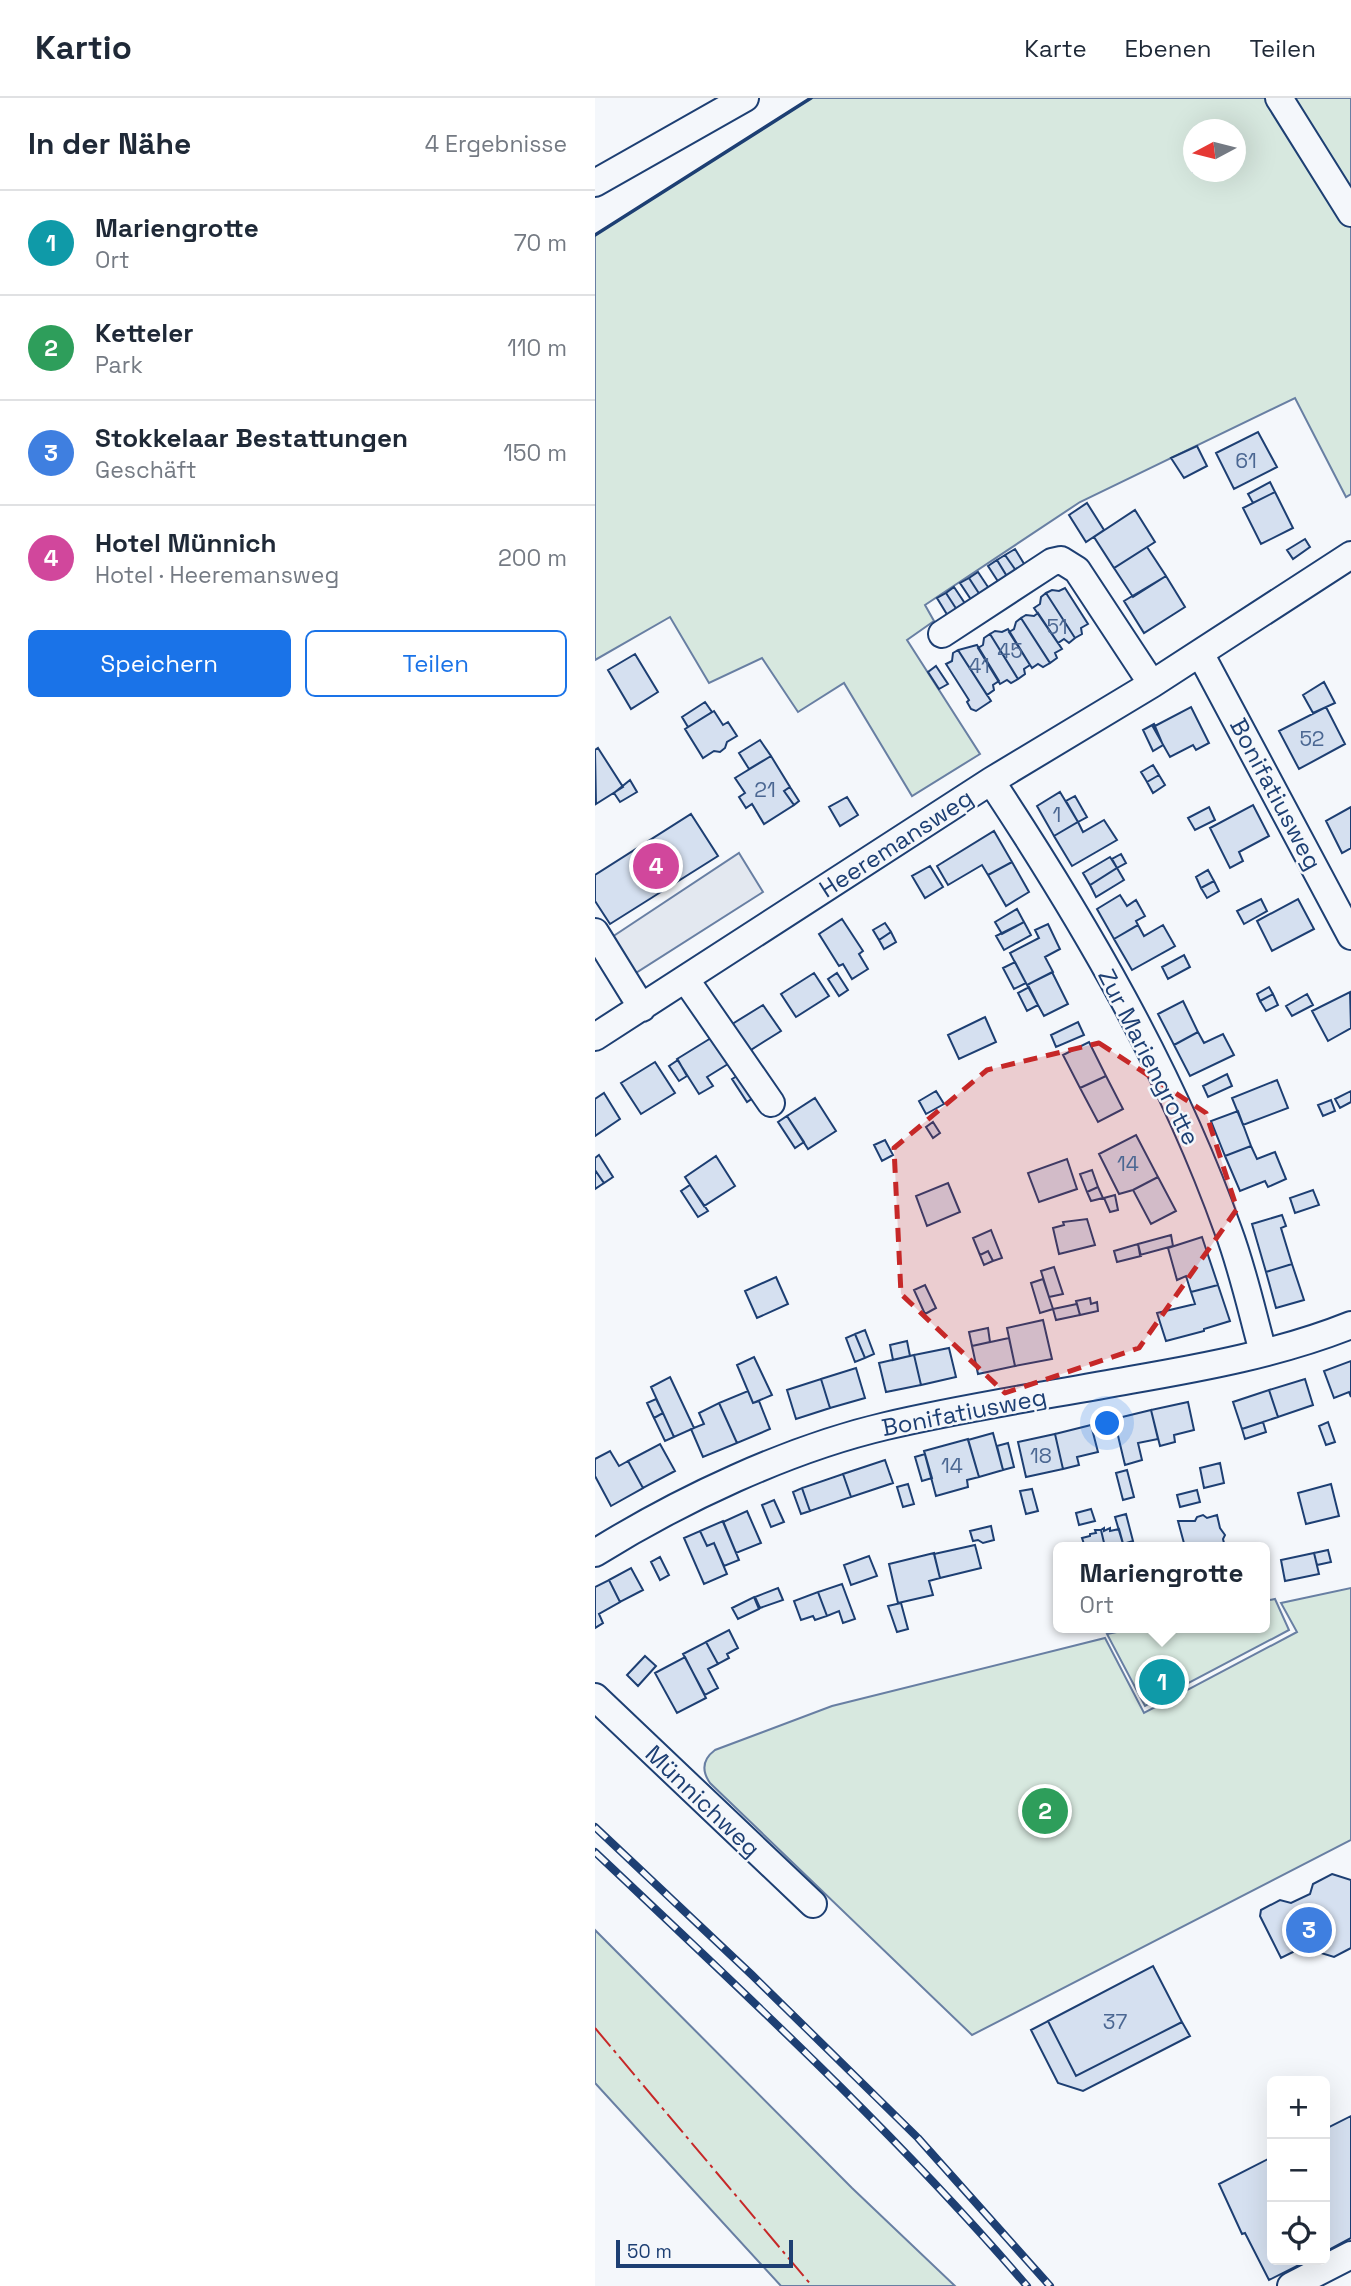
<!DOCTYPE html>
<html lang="de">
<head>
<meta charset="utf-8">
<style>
	:root { --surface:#fff; --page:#f6f6f7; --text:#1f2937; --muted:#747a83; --line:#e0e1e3; --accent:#1a73e8 }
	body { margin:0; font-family:"Space Grotesk",sans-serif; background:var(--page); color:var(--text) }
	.controls { position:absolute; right:21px; bottom:21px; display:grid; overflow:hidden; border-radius:10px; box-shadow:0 7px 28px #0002 }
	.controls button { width:63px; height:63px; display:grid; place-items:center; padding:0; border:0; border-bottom:2px solid var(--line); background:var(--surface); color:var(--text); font:35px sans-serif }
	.compass { position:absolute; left:588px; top:21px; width:63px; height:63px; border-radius:50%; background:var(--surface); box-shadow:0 7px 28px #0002; rotate:263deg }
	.scale { position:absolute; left:21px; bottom:18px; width:177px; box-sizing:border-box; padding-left:7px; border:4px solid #1d3f73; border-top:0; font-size:19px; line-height:24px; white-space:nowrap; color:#1d3f73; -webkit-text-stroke:5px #f4f7fb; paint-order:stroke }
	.you { position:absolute; left:513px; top:1326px; width:24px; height:24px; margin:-18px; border:5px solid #fff; border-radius:50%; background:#1a73e8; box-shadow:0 0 0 10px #1a73e833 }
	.badge { display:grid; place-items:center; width:46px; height:46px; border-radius:50%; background:var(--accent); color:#fff; font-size:23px; font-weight:700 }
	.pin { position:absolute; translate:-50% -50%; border:4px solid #fff; box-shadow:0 2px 7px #0006 }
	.popup { position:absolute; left:458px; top:1444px; width:217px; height:91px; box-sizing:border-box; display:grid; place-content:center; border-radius:10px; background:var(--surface); filter:drop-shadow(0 2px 5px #0005); font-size:23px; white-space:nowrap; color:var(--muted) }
	.popup b { font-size:26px; color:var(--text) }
	.popup::after { content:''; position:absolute; left:50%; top:100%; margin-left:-14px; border:14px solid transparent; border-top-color:var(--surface) }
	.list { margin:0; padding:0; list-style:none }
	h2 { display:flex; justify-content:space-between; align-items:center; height:91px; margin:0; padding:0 28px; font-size:30px }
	h2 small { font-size:23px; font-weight:400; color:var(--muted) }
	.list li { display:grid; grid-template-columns:46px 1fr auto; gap:21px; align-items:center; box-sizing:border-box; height:105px; padding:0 28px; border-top:2px solid var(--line) }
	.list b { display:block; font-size:26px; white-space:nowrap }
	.list p { margin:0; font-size:23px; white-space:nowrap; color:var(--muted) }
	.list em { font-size:23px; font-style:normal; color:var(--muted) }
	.actions { display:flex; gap:14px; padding:21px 28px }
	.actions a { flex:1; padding:16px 0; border:2px solid var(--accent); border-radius:10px; text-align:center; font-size:24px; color:var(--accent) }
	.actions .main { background:var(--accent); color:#fff }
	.icon { flex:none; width:38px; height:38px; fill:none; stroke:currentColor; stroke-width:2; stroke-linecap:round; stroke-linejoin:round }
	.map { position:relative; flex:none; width:756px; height:2188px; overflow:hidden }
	header { display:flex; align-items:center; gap:42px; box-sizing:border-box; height:98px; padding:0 35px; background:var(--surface); border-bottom:2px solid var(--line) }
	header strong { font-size:33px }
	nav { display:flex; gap:38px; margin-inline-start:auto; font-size:24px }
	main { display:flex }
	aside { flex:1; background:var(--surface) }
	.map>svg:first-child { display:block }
	.green { fill:#d7e8df; stroke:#687fa3; stroke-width:2; fill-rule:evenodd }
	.parking { fill:#e3e8f0; stroke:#687fa3; stroke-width:2 }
	.building { fill:#d5e0f0; stroke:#1d3f73; stroke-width:2 }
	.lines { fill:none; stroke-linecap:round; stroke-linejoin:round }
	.minor-casing { stroke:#1d3f73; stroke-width:30 }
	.minor { stroke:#f4f7fb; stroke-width:26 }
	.rail-casing { stroke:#1d3f73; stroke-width:8 }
	.rail { stroke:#f4f7fb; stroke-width:5; stroke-dasharray:16; stroke-linecap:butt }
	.wall { stroke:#1d3f73; stroke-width:3.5 }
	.power { stroke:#c62828; stroke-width:2; stroke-dasharray:24 5 3.5 5; stroke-linecap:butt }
	.marked { fill:#c62828; fill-opacity:0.2; stroke:#c62828; stroke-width:5; stroke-dasharray:14 9; stroke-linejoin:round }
	.labels { text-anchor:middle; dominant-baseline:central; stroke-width:5; stroke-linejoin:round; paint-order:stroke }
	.number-label { font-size:21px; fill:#4b6792 }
	.street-label { font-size:24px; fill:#1d3f73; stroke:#f4f7fb }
</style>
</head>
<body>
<header>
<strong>Kartio</strong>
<nav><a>Karte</a><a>Ebenen</a><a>Teilen</a></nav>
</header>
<main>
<aside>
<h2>In der Nähe<small>4 Ergebnisse</small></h2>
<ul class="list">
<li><span class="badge" style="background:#0f9aa8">1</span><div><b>Mariengrotte</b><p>Ort</p></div><em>70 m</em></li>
<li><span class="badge" style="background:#2e9e5b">2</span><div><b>Ketteler</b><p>Park</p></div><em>110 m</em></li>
<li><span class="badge" style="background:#3f7fe0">3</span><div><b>Stokkelaar Bestattungen</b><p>Geschäft</p></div><em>150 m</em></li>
<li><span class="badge" style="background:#d1479c">4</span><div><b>Hotel Münnich</b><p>Hotel · Heeremansweg</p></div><em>200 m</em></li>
</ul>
<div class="actions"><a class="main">Speichern</a><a>Teilen</a></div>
</aside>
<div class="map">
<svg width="756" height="2188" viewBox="0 0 756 2188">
	<rect width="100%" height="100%" fill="#f4f7fb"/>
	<path class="green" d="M216,0H756V396L751,399L700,300L485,404L330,507L339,523L312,542L385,656L317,698L249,585L203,614L167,560L114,585L75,519L0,562V137ZM598,32H640V74H598Z
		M756,1490V1742L377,1937L115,1685C106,1672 108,1661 120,1652L237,1608L510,1540L549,1615L702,1534L686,1505Z
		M680,1501L694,1532L550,1608L512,1536L541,1530H670V1503Z
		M0,1832L257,2090L360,2188H186L0,1985Z"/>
	<path class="parking" d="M144,755L168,794L36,878L14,841Z"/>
	<path class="building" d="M663,334L682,369L639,391L621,355Z
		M602,348L612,368L589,380L576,360Z
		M675,384L680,394L658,405L653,396Z
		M680,394L698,430L666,446L648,410Z
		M492,405L509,432L491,444L474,417Z
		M540,412L560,444L519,470L499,439Z
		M710,441L715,449L698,461L692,452Z
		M552,449L571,478L538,499L519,470Z
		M420,451L431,469L422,474L410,457Z
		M410,457L422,474L413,480L402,462Z
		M402,462L413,480L404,485L393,468Z
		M383,474L395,492L385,497L374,480Z
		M571,478L590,509L549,535L529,503Z
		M374,480L385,497L377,503L365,485Z
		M359,489L371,507L362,512L351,495Z
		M470,490L493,526L486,530L487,536L480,540L451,495L457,492L464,493Z
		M351,495L362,512L353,518L342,500Z
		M451,495L480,540L474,545L469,541L463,545L439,510L445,506L446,499Z
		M443,515L467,551L460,555L462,560L455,565L426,520L431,517L439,518Z
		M426,520L455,565L448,569L443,566L437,570L414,534L419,531L421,524Z
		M413,531L435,567L429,571L430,576L423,581L395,536L400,533L407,534Z
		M395,536L423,581L416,585L412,582L405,586L383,550L388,547L389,540Z
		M382,547L404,583L398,587L399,592L392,597L363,552Z
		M363,552L396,603L381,613L376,611L372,604L374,602L351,566L357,563L358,555Z
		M40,556L63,594L36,611L13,572Z
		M341,568L353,586L344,591L333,574Z
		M729,584L740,605L718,615L708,597Z
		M110,604L117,614L93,629L87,619Z
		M596,609L614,645L601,652L598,647L575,659L558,629Z
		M731,609L750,646L704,671L684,633Z
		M119,613L128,627L133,624L142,638L132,644L130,650L125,654L119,653L108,660L90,631Z
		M559,626L568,647L558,653L548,632Z
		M165,642L176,658L154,671L144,655Z
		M3,650L28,689L1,706L0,652Z
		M176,658L195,689L189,693L199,707L169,726L157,706L151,710L144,699L150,695L140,680Z
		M558,667L564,677L552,684L546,674Z
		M564,677L570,687L558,695L552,684Z
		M35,682L42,694L25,704L19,695Z
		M195,689L204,703L199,707L189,693Z
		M465,694L483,724L459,738L442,708Z
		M480,698L492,719L483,724L471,703Z
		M252,699L263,717L245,728L234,709Z
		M658,707L674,738L644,754L648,763L635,770L615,730Z
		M614,709L620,722L600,732L593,720Z
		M756,709V750L747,755L731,723Z
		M96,716L123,758L15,826L0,803V777Z
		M509,722L522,742L477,768L459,738L483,724L488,734Z
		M399,733L417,764L393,777L387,767L353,787L342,768Z
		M526,756L531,765L522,770L517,761Z
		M515,759L522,770L495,787L488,775Z
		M417,764L434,794L411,808L393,777Z
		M335,768L348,789L330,800L317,778Z
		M522,770L529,782L501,799L495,787Z
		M613,772L619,783L606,790L601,779Z
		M619,783L624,793L612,800L606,790Z
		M525,797L532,808L541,802L550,818L541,823L543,827L519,841L502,811Z
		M666,801L672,813L649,826L642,813Z
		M703,801L719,831L677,853L662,823Z
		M422,811L429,824L407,836L400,824Z
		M247,821L268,853L264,856L273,871L257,881L248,866L244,868L224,836Z
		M429,824L436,837L409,852L401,838Z
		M290,825L296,834L284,842L278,832Z
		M453,826L465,851L450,859L458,874L432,887L415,855L444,840L440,832Z
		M543,827L549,838L568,827L580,848L537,872L519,841Z
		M296,834L301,844L289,851L284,842Z
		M589,857L595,869L573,881L567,869Z
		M420,864L431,885L419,891L408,870Z
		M457,874L473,906L449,918L432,887Z
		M219,875L234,898L201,919L186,896Z
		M242,875L253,892L244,898L233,881Z
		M434,889L443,907L432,913L423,895Z
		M674,889L678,896L665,903L662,896Z
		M755,894L756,930L733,943L717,913Z
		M678,896L683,907L671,913L665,903Z
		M712,896L718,907L697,918L691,908Z
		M588,903L603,934L579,947L563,916Z
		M168,907L186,933L151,955L134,928Z
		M390,919L401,944L364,961L353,937Z
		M483,924L489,937L461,949L456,937Z
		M603,934L609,945L628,936L639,957L595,978L579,947Z
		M116,940L133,966L112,979L118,988L104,996L82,961Z
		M494,944L511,978L485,990L468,957Z
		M83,962L92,978L84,983L74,968Z
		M60,964L80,995L46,1016L26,985Z
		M149,974L164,996L152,1004L137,981Z
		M632,976L637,988L613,999L608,988Z
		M511,978L528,1011L503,1024L485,990Z
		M682,982L693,1010L648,1027L637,1000Z
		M341,993L349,1006L331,1016L324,1003Z
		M756,993V1004L745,1010L740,1001Z
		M9,995L25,1021L0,1038V1001Z
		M220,1000L241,1033L213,1051L192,1018Z
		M736,1002L740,1013L728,1018L723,1007Z
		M643,1013L656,1048L630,1058L616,1023Z
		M192,1018L209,1044L200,1050L183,1024Z
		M338,1024L345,1035L338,1040L331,1029Z
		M541,1037L563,1079L538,1092L524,1096L504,1056Z
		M290,1042L298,1057L287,1063L279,1047Z
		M656,1048L662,1061L680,1054L691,1081L673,1089L670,1083L645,1093L630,1058Z
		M4,1057L18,1079L9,1085L0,1072V1060Z
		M121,1058L140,1088L109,1108L90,1079Z
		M472,1061L482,1091L444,1104L433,1075Z
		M0,1072L9,1085L0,1091Z
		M497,1072L503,1089L492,1094L485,1076Z
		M563,1079L581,1113L556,1126L538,1092Z
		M353,1085L365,1114L332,1128L321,1098Z
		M95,1087L113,1113L103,1119L86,1093Z
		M503,1089L508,1100L496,1103L492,1094Z
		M718,1092L724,1107L700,1115L695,1100Z
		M520,1097L523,1112L515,1114L509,1100Z
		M687,1117L691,1128L686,1130L697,1166L671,1174L657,1126Z
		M492,1121L500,1147L464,1156L458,1130L469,1127L468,1124Z
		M396,1132L407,1160L398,1163L393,1153L385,1157L378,1140Z
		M576,1137L578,1148L545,1157L543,1146Z
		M607,1139L623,1187L596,1194L591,1178L582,1182L573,1150Z
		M543,1146L546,1158L522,1164L519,1153Z
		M393,1153L398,1163L389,1167L385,1157Z
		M697,1166L709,1202L681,1210L671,1174Z
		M459,1169L468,1196L454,1199L446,1173Z
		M181,1179L193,1206L162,1220L150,1193Z
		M448,1181L458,1211L445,1215L436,1185Z
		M330,1187L341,1210L330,1216L319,1192Z
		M623,1187L635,1223L609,1231V1233L571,1243L562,1215L600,1206L596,1194Z
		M495,1200L496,1206L502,1204L503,1213L485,1217L481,1203Z
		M482,1206L485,1217L461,1222L458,1211Z
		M448,1222L457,1261L420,1268L412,1230Z
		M393,1230L395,1244L377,1248L374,1234Z
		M270,1232L279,1256L270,1260L260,1236Z
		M260,1236L270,1260L260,1264L251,1240Z
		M414,1240L420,1268L383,1276L377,1248Z
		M312,1243L315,1258L298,1262L295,1247Z
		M354,1250L361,1279L326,1287L319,1257Z
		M319,1257L326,1287L291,1294L284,1265Z
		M159,1259L177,1297L158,1305L142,1267Z
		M756,1263V1299L754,1294L739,1300L729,1273Z
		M261,1270L270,1300L235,1310L226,1281Z
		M75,1279L99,1330L79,1339L56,1289Z
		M226,1281L235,1310L201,1321L192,1292Z
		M710,1281L718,1307L683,1319L674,1292Z
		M674,1292L683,1319L647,1331L638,1304Z
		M153,1293L158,1305L164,1303L175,1331L142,1345L124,1305Z
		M61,1301L68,1315L59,1320L52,1305Z
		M593,1304L599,1332L579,1337L580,1344L565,1348L556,1312Z
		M124,1305L142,1345L108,1359L96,1331L109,1326L104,1315Z
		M556,1312L563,1341L543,1345L547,1362L530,1367L519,1321Z
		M68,1315L79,1339L70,1343L59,1320Z
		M668,1324L671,1334L650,1341L647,1331Z
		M733,1324L740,1344L731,1347L724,1328Z
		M496,1327L503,1354L482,1359L484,1367L468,1371L460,1336Z
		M398,1335L408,1372L384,1379L373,1342Z
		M460,1336L468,1371L431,1379L423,1344Z
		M373,1341L384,1379L372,1382L373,1389L341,1398L329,1353Z
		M413,1345L419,1369L408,1372L402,1348Z
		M65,1346L80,1373L48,1390L33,1363Z
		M15,1353L24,1368L33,1363L48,1390L16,1408L0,1378V1361Z
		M330,1356L337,1380L327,1383L320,1359Z
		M290,1362L298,1385L256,1399L248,1376Z
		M625,1365L629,1385L609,1390L605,1370Z
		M532,1372L539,1399L528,1402L521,1375Z
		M248,1376L256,1399L215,1413L207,1390Z
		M313,1386L319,1406L308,1409L302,1389Z
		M736,1386L744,1418L711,1426L703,1395Z
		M207,1390L215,1413L206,1416L198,1394Z
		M437,1391L443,1413L431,1416L425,1393Z
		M602,1392L605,1404L585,1409L582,1397Z
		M179,1402L189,1424L176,1429L167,1407Z
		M496,1411L500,1423L484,1427L481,1415Z
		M152,1413L166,1445L141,1455L128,1424Z
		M531,1416L538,1443L528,1446L520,1419Z
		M608,1417L612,1420L622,1417L625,1430L630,1437L628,1441L630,1449H590L583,1423H600L602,1419Z
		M128,1423L144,1462L129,1468L119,1445L112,1448L105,1433Z
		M396,1428L399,1442L388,1445L383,1442L378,1443L375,1433Z
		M509,1430V1433L515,1430V1433L524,1431L529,1449H510L506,1432Z
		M500,1432H506L510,1449H490L487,1440L495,1438V1436L501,1435Z
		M105,1433L112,1448L119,1445L132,1476L109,1486L89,1440Z
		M380,1447L386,1470L345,1480L339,1456Z
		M733,1452L736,1464L722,1467L719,1455Z
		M339,1455L345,1480L334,1483L338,1497L303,1505L294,1466Z
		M719,1455L724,1476L690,1483L686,1462Z
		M274,1458L282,1478L256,1487L249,1467Z
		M65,1459L74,1477L65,1482L56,1464Z
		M36,1470L48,1492L25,1504L14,1482Z
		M14,1482L25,1504L4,1516L8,1525L0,1530V1489Z
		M247,1486L260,1521L248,1525L244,1513L232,1518L223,1494Z
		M183,1490L188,1502L165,1510L160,1499Z
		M223,1494L232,1518L220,1522L218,1518L206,1522L199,1503Z
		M159,1499L164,1511L143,1521L137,1510Z
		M306,1505L313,1531L302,1534L293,1508Z
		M134,1532L143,1550L132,1556L134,1560L123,1566L111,1544Z
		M111,1544L123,1566L113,1571L123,1590L110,1597L88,1556Z
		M50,1558L61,1568L43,1588L32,1577Z
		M90,1559L111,1600L82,1615L60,1575Z
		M737,1776L756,1782V1850L739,1859L700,1847L698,1854L686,1860L665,1818L666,1812L685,1802L696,1805L715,1796L718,1786Z
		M558,1868L587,1924L481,1978L453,1923Z
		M453,1923L481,1978L587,1924L595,1938L488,1993L463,1985L436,1932Z
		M756,2018V2140L730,2154V2031Z
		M677,2059V2162H714L674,2182L650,2135L647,2136L624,2086Z"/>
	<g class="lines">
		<g class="minor-casing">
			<path id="minor" d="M684,0L756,115
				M0,85L150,0
				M347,536L457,464L466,462L482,472L557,586
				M605,555L756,838
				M396,683C489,824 576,972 633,1132C648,1172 657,1214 668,1254
				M0,834L47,910
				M91,882L176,1005
				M0,939L396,683L557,586L756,457
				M0,1455C85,1402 193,1351 291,1328C371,1309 454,1297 535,1282C610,1269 686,1255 756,1227
				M0,1599L218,1806
				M696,2188L756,2157"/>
		</g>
		<use href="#minor" class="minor"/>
		<g class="rail-casing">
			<path id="rail" d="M0,1729L157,1877L323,2040L455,2188
				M0,1754C149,1895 299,2033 432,2188"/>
		</g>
		<use href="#rail" class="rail"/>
		<path class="wall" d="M0,137L216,0"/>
		<path class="power" d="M0,1930L217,2188"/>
	</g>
	<path class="marked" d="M504,945L611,1015L642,1111L544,1250L410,1295L306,1196L299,1050L392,972Z"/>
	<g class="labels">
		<g class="number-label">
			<text x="651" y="362">61</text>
			<text x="462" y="528">51</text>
			<text x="415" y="552">45</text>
			<text x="384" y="567">41</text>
			<text x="717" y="640">52</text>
			<text x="170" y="691">21</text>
			<text x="462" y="716">1</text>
			<text x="533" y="1065">14</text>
			<text x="446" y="1357">18</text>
			<text x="357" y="1367">14</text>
			<text x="520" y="1923">37</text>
		</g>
		<g class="street-label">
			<text transform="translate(681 696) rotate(62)">Bonifatiusweg</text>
			<text transform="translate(301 745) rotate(-33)">Heeremansweg</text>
			<text transform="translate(554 959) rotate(63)">Zur Mariengrotte</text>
			<text transform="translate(369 1314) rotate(-11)">Bonifatiusweg</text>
			<text transform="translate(108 1703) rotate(44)">Münnichweg</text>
		</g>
	</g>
</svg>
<div class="controls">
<button>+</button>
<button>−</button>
<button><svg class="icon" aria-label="locate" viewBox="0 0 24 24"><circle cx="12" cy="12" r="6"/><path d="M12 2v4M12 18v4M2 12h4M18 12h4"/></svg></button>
</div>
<svg class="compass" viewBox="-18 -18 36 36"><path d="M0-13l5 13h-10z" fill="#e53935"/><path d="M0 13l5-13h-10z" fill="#747a83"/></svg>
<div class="scale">50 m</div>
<div class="you"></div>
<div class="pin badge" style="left:567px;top:1584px;background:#0f9aa8">1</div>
<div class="popup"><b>Mariengrotte</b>Ort</div>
<div class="pin badge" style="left:450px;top:1713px;background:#2e9e5b">2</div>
<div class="pin badge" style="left:714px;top:1832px;background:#3f7fe0">3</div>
<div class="pin badge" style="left:61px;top:768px;background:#d1479c">4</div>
</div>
</main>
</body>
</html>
